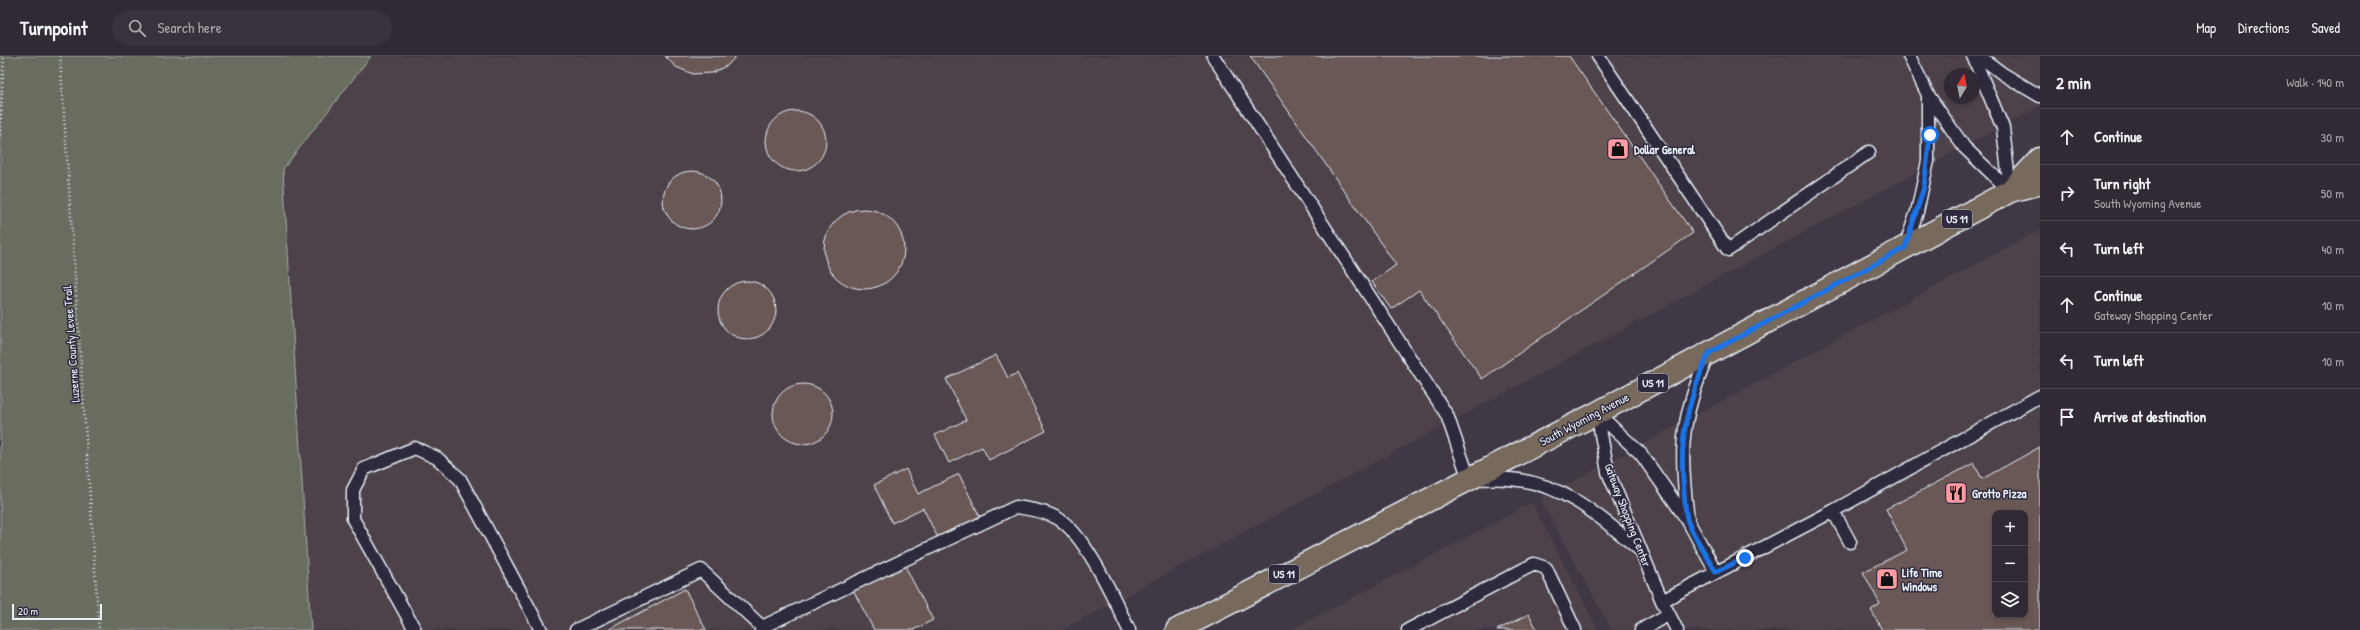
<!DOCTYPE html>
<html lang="en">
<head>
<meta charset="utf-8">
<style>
	:root { --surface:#312a34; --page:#39323c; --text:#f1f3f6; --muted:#a8a7ac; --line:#4c464f }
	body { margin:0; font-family:"Patrick Hand",sans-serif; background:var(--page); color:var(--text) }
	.controls { position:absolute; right:12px; bottom:12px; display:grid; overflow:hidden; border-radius:8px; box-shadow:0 2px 6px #0003 }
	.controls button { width:36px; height:36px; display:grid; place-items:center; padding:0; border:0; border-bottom:1px solid var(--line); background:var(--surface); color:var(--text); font:20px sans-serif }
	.compass { position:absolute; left:1944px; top:12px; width:36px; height:36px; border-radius:50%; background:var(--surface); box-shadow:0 2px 6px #0003; rotate:10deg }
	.scale { position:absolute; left:12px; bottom:10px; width:90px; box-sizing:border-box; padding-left:4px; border:2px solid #e8f1f8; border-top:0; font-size:11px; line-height:14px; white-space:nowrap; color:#e8f1f8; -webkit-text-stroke:3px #2f2a3d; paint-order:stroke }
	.stop { position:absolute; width:12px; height:12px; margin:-9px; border:3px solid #1a73e8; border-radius:50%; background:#fff }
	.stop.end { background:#1a73e8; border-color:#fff; box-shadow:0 1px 4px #0008 }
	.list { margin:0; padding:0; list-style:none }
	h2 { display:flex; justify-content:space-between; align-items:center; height:52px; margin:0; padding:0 16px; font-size:17px }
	h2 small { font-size:13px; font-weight:400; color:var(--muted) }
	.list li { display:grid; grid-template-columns:26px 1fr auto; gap:12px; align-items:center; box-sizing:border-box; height:56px; padding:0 16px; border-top:1px solid var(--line) }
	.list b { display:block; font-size:15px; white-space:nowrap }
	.list p { margin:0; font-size:13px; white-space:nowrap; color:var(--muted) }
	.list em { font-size:13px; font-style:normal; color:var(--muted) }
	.icon { flex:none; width:22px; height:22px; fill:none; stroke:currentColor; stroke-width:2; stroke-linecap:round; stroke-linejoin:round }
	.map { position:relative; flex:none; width:2040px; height:574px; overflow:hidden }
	header { display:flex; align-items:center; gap:24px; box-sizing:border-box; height:56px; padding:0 20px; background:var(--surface); border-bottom:1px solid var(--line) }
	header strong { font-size:19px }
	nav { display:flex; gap:22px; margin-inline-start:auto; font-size:14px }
	.search { width:280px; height:36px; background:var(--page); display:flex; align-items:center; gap:10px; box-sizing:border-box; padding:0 14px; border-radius:22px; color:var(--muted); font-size:15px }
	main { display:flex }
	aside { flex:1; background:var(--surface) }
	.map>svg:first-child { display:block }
	.built { fill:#4d424a; fill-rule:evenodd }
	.green { fill:#676d60; stroke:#a8afac }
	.building { fill:#6a5857; stroke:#e8f1f8; fill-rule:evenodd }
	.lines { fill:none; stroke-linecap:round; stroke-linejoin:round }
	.service-casing { stroke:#e8f1f8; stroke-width:15 }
	.primary-casing { stroke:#e8f1f8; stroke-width:25 }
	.path { stroke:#e8f1f8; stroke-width:2.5; stroke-dasharray:1 3; stroke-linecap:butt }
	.service { stroke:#2f2a3d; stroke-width:12 }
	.primary { stroke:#77695c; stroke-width:22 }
	.route { stroke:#1a73e8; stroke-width:5 }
	.labels { text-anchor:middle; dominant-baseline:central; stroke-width:3; stroke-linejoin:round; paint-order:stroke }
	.shield { fill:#2f2a3d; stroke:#b0b5c0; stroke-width:1 }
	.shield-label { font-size:11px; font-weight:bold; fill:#e8f1f8 }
	.poi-label { font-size:12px; font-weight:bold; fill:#e8f1f8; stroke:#2f2a3d; text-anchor:start }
	.street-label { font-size:12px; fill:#e8f1f8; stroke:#2f2a3d }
</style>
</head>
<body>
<header>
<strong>Turnpoint</strong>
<div class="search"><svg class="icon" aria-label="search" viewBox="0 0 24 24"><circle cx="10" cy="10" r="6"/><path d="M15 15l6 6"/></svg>Search here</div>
<nav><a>Map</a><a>Directions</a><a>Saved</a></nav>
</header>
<main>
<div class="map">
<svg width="2040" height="574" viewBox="0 0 2040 574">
	<rect width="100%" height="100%" fill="#413845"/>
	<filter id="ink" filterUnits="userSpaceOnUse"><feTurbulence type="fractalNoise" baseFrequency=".025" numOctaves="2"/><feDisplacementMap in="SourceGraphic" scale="8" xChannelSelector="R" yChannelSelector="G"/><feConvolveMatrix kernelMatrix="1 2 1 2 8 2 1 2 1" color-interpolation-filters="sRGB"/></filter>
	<g filter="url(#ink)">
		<path class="built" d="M371,0H2040V50L1062,574H311L283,113ZM1950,18H1974V42H1950Z
			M2040,174V574H1612L1540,443ZM1995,457H2025V559H1995Z
			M1532,447L1598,574H1291Z"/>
		<path class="green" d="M0,0H371L283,113L311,574H0Z"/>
		<path class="building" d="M665,0H736L728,9L712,17L693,18L676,11Z
			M1250,0H1569L1693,177L1482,323L1419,234L1391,253L1372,226L1396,209Z
			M766 85a30 30 0 1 1 60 0a30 30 0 1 1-60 0Z
			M663 144a29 29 0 1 1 58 0a29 29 0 1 1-58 0Z
			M824 193a40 40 0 1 1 80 0a40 40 0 1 1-80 0Z
			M718 254a29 29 0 1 1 58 0a29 29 0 1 1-58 0Z
			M996,299L1008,322L1017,317L1046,375L989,404L982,391L949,407L935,379L966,364L946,323Z
			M773 358a30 30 0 1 1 60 0a30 30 0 1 1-60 0Z
			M2040,391V574H1882L1871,554L1880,548L1863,516L1907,494L1886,453L1974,407L1982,423ZM1995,457H2025V559H1995Z
			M906,413L918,438L959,418L981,463L939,484L923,452L892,467L874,429Z
			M904,508L933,564L913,574H874L853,534Z
			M685,533L706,574H608Z
			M1529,558L1537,574H1497Z"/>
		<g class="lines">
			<g class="service-casing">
				<path id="service" d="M1213,0L1447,359L1469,423C1482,423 1496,422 1509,423C1563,426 1602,462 1641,495
					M1598,0L1728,194L1869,96
					M1909,0L1928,39L1964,91L2010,135
					M1973,0L2003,72L2010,135
					M1979,0L2003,18L2040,40
					M1905,191L1917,156L1928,105V39
					M1597,357L1608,416L1662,545L1677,574
					M1597,357L1641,398L1688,465L1716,516
					M1833,455L2040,340
					M1688,463C1679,394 1680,364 1708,299
					M1662,545L1833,455L1850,486
					M415,574L353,463V434L364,413L415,392L437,402L460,423L541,574
					M576,574L701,514L762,571
					M761,574L762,571L1016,451C1029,453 1045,455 1057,462C1085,477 1115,545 1129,574
					M1408,574L1534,508L1546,512L1575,574
					M1641,574L1669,558"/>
			</g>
			<g class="primary-casing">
				<path id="primary" d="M2010,135L2040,103
					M1177,574L1597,357L2010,135L2040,127"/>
			</g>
			<path class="path" d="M60,0L99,574
				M0,79L4,0"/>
			<use href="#service" class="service"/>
			<use href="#primary" class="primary"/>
		</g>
	</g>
	<g class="lines" filter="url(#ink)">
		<path class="route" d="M1745,502L1716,516C1707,500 1695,483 1688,466C1685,457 1685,445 1684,435C1678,383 1688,344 1709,297L1905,192L1924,131L1930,79"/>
	</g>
	<defs>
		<g id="shop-square" transform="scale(1.15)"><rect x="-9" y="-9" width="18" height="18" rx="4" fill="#ff9aa2" stroke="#2f2a3d"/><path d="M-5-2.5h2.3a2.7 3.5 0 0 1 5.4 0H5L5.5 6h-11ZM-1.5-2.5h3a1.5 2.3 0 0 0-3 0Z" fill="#111"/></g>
		<g id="restaurant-square" transform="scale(1.15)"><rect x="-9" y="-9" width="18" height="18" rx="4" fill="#ff9aa2" stroke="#2f2a3d"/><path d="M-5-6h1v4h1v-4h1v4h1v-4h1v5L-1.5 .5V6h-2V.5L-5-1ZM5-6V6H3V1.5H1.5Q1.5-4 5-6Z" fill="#111"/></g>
	</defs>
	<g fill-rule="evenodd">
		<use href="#shop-square" x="1618" y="93"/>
		<use href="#restaurant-square" x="1956" y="437"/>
		<use href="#shop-square" x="1887" y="523"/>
	</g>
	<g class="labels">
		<g class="shield">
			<rect x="1942" y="154" width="30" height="18" rx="3"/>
			<rect x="1638" y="318" width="30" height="18" rx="3"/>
			<rect x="1269" y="509" width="30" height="18" rx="3"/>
		</g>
		<g class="shield-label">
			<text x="1957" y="163">US 11</text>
			<text x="1653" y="327">US 11</text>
			<text x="1284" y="518">US 11</text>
		</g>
		<g class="poi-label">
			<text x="1634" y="93">Dollar General</text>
			<text x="1972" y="437">Grotto Pizza</text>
			<text x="1902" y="516">Life Time<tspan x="1902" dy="14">Windows</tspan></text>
		</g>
		<g class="street-label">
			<text transform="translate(71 288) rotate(-94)">Luzerne County Levee Trail</text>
			<text transform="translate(1584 363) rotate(-28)">South Wyoming Avenue</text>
			<text transform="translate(1628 459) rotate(69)">Gateway Shopping Center</text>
		</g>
	</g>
</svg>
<div class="controls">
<button>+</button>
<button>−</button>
<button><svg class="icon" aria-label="layers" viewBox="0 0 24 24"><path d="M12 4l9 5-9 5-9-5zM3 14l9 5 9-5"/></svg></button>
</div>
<svg class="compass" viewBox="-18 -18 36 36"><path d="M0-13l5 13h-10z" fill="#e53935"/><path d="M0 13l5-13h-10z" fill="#a8a7ac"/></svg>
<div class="scale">20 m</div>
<div class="stop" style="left:1930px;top:79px"></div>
<div class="stop end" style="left:1745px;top:502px"></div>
</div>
<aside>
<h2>2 min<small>Walk · 140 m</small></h2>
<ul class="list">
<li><svg class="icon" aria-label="ahead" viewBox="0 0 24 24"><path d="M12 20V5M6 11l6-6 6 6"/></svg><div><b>Continue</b></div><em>30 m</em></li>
<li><svg class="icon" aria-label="right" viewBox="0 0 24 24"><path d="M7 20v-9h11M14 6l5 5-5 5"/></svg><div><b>Turn right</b><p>South Wyoming Avenue</p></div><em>50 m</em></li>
<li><svg class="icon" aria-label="left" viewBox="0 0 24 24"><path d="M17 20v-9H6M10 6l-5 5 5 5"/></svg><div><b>Turn left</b></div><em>40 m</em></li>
<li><svg class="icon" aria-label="ahead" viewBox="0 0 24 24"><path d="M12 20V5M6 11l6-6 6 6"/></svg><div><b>Continue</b><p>Gateway Shopping Center</p></div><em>10 m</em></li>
<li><svg class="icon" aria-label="left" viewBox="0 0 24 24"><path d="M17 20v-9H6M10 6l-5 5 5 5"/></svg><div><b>Turn left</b></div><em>10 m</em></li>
<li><svg class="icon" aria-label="arrive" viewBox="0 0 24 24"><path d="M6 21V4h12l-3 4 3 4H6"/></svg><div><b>Arrive at destination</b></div></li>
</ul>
</aside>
</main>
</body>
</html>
